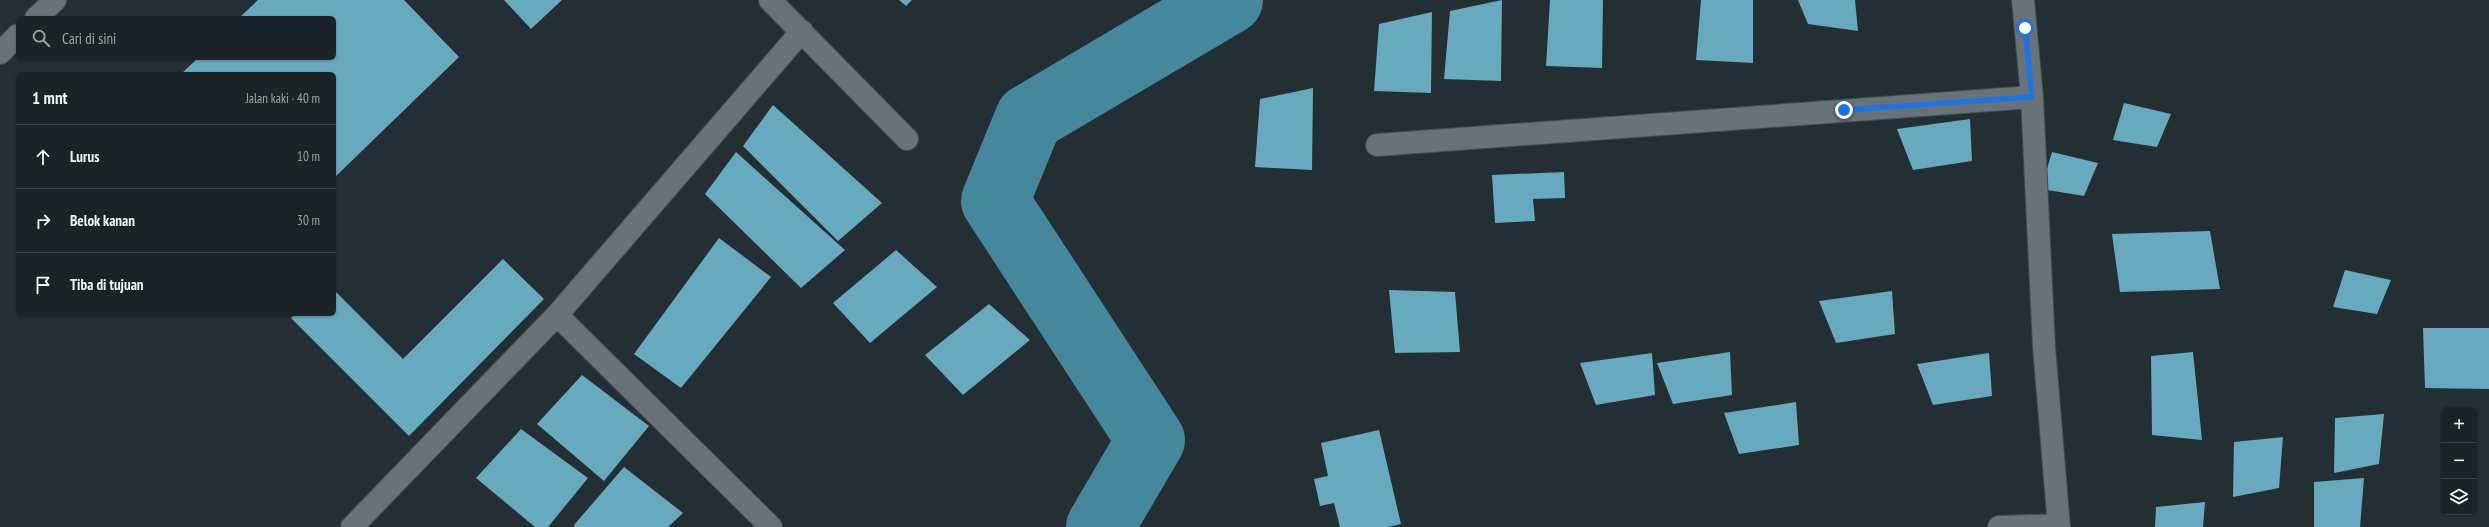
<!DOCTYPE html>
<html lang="id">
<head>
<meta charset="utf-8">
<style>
	:root { --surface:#1b2326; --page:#282f32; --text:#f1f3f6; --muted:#a0a4a7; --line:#394043 }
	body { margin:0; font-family:"PT Sans Narrow",sans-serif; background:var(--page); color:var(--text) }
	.controls { position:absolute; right:12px; bottom:12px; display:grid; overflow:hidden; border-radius:6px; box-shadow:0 1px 3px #0004 }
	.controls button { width:36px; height:36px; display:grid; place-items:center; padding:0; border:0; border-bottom:1px solid var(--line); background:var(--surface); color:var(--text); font:20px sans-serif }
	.stop { position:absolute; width:12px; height:12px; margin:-9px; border:3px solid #1a73e8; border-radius:50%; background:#fff }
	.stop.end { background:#1a73e8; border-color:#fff; box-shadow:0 1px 4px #0008 }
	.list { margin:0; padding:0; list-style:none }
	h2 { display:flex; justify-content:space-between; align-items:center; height:52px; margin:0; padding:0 16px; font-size:17px }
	h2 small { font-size:13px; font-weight:400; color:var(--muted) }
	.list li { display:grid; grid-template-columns:26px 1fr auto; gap:12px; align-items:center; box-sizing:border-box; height:64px; padding:0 16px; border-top:1px solid var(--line) }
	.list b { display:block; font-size:15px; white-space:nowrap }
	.list em { font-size:13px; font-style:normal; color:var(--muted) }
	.icon { flex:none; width:22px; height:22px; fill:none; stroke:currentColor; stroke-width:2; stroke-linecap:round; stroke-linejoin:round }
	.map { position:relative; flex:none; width:2489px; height:527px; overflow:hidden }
	.search { position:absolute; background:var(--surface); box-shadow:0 1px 3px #0004; left:16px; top:16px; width:320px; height:44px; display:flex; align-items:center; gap:10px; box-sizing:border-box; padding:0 14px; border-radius:6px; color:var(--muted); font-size:15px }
	.panel { position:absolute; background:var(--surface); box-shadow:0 1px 3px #0004; left:16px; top:72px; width:320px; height:244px; border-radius:6px }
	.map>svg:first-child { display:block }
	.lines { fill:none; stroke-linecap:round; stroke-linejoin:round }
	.river { stroke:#45879c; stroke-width:68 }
	.building { fill:#67a9be }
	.minor-casing { stroke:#434c50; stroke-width:24 }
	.minor { stroke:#677377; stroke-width:22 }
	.route { stroke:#1a73e8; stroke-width:5 }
</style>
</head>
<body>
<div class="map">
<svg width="2489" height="527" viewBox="0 0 2489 527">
	<rect width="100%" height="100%" fill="#242f33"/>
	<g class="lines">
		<path class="river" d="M1100,527L1151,440L995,201L1029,118L1229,0"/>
	</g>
	<path class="building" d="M258,0H404L459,57L334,178V74H181L198,58H334V18H239Z
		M504,0H562L531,29Z
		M899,0H912L906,6Z
		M1502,0L1501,81L1444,79L1450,11Z
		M1550,0H1603L1602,68L1546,66Z
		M1701,0H1753V63L1696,60Z
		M1798,0H1855L1858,31L1808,24Z
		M1432,12L1431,93L1374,91L1379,24Z
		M1313,88L1312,170L1255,167L1260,99Z
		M2124,103L2171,114L2157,147L2113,140Z
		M773,105L882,203L838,241L743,146Z
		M1970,119L1972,161L1913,170L1897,129Z
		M736,152L845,250L801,288L705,194Z
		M2052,152L2098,163L2084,196L2041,189Z
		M1564,172L1565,198L1533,199L1535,221L1495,223L1492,175Z
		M2210,231L2220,289L2120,292L2112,234Z
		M719,238L771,277L681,388L634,354Z
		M896,250L937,287L870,343L833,303Z
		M503,259L544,299L409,436L291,318L295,314H334V290L403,359Z
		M2345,270L2391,280L2377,314L2333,307Z
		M1389,290L1455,292L1460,352L1395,353Z
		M1892,291L1895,334L1836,343L1819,301Z
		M989,304L1030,340L963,395L925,355Z
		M2423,328H2489V389L2425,388Z
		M1730,352L1732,395L1673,404L1657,363Z
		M2193,352L2202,440L2152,435L2151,356Z
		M1652,353L1655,395L1596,405L1580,363Z
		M1989,353L1992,396L1933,405L1917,364Z
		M582,375L649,426L604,481L537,424Z
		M1796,402L1799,445L1739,454L1724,413Z
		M2384,414L2379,464L2334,473L2335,418Z
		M521,429L588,478L548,527H535L476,478Z
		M1379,430L1401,524L1388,527H1340L1334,503L1320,506L1314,479L1328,476L1321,443Z
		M2283,437L2279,488L2233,497L2234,442Z
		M624,467L683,513L668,527H575L574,525Z
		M2364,478L2360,527H2314V482Z
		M2205,502L2203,527H2155L2156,507Z"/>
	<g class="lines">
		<g class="minor-casing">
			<path id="minor" d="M770,0L907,139
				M2023,0L2032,97L2044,347L2059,527
				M36,18L55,0
				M0,53L18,35
				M1377,145L2032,97
				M557,315L771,527
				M352,527L557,315L802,31
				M1999,527L2059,525"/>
		</g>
		<use href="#minor" class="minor"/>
	</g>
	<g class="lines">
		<path class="route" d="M1844,110L2032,97L2025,28"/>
	</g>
</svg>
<div class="controls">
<button>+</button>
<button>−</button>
<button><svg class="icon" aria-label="layers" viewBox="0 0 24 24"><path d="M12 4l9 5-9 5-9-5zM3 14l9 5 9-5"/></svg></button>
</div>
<div class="stop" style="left:2025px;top:28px"></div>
<div class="stop end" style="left:1844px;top:110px"></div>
<div class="search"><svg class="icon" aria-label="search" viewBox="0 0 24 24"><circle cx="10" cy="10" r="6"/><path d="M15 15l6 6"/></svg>Cari di sini</div>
<section class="panel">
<h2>1 mnt<small>Jalan kaki · 40 m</small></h2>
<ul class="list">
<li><svg class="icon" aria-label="ahead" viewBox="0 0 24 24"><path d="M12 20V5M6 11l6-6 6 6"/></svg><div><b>Lurus</b></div><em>10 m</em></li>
<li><svg class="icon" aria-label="right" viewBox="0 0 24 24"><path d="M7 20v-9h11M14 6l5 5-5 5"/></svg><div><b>Belok kanan</b></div><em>30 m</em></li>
<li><svg class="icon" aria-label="arrive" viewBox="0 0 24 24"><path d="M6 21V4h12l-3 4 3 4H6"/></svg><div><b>Tiba di tujuan</b></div></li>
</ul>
</section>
</div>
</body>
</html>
